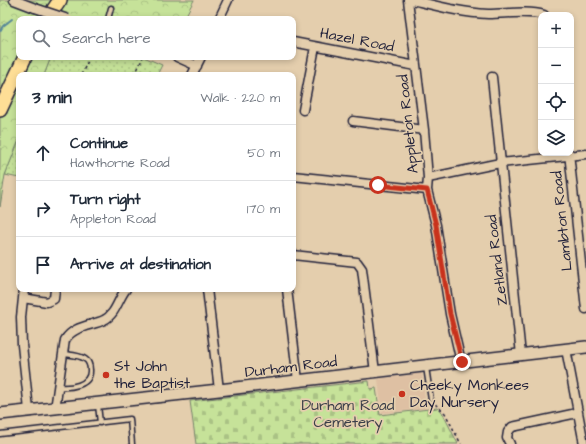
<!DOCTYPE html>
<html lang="en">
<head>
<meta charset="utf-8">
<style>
	:root { --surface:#fff; --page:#f6f6f7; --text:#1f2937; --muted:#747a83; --line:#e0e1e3 }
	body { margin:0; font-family:"Architects Daughter",sans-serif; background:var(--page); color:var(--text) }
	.controls { position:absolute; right:12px; top:12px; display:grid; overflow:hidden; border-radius:8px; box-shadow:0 2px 6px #0003 }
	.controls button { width:36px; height:36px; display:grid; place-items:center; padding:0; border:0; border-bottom:1px solid var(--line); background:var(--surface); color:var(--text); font:20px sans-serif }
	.stop { position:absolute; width:12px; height:12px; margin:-9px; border:3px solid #c8321e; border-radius:50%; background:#fff }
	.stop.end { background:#c8321e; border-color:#fff; box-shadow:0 1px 4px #0008 }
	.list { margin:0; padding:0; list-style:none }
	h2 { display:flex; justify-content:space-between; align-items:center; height:52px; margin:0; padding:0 16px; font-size:17px }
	h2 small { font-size:13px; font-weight:400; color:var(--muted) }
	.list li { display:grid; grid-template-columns:26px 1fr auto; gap:12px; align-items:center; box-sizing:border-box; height:56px; padding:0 16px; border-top:1px solid var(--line) }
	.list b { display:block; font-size:15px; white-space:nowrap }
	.list p { margin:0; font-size:13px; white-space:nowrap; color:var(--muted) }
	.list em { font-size:13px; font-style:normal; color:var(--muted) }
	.icon { flex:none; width:22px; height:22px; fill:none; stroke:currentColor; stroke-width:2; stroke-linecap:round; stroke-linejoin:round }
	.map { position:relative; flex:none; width:586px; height:444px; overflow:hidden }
	.search { position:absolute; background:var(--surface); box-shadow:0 2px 6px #0003; left:16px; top:16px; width:280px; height:44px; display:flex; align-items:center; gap:10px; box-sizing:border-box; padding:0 14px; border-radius:8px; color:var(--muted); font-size:15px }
	.panel { position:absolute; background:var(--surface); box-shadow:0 2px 6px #0003; left:16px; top:72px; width:280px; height:220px; border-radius:8px }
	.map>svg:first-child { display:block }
	.built { fill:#dec0a3 }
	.grass { fill:url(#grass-dots); stroke:#74826a }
	.cemetery { fill:url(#cemetery-stones); stroke:#74826a }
	.park { fill:url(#park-crowns); stroke:#74826a }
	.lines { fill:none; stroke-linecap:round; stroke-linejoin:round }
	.stream { stroke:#578798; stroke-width:2 }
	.lane-casing { stroke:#22223b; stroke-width:7 }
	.street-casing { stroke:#22223b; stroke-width:11 }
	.secondary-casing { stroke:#22223b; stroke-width:14 }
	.primary-casing { stroke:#22223b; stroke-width:16 }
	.path { stroke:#22223b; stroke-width:1.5; stroke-dasharray:3 3; stroke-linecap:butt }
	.lane { stroke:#e4cead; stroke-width:4 }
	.street { stroke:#e4cead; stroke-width:8 }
	.secondary { stroke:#e4cead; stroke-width:11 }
	.primary { stroke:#fede96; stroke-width:13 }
	.street-bridge-casing { stroke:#22223b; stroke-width:11; stroke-linecap:butt }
	.street-bridge { stroke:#e4cead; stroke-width:8 }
	.route { stroke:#c8321e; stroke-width:5 }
	.poi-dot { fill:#c8321e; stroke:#e4cead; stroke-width:1.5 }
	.labels { text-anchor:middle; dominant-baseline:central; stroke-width:3.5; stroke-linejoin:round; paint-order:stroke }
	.street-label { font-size:15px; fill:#22223b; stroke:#e4cead }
	.poi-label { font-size:15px; fill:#22223b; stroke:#e4cead; text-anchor:start }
	.park-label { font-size:15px; fill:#3b3f49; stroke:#e4cead }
</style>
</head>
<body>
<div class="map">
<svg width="586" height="444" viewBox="0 0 586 444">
	<defs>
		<pattern id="grass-dots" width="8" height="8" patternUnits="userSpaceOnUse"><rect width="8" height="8" fill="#c6e299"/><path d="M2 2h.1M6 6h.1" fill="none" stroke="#aac285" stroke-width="1.8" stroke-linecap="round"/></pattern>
		<pattern id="cemetery-stones" width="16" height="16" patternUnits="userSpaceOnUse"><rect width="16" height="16" fill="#c6e299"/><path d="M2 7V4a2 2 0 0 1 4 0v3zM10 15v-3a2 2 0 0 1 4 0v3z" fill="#aac285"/></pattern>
		<pattern id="park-crowns" width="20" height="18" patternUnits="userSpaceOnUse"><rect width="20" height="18" fill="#c6e299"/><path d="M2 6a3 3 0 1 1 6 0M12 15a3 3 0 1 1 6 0" fill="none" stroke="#aac285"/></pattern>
	</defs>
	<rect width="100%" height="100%" fill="#e4cead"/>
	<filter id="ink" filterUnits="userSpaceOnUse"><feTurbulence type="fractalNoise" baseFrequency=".025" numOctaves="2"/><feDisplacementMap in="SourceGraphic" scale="8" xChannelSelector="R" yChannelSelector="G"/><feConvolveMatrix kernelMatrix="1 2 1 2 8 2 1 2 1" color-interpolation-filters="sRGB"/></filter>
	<g filter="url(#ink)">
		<path class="built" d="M422,373L426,409L382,413L378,379Z"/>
		<path class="grass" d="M51,57H144L162,65L157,75H44Z
			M19,140V178L5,175Z"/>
		<path class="cemetery" d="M369,381L370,389L376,388L380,415L437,408L442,412L458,444H196L190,401Z"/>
		<path class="park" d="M0,0H194L184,19H19V57H51L44,75H19V140L5,175L0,207Z"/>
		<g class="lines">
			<path class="stream" d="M0,31L3,26L12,19"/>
			<g class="lane-casing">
				<path id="lane" d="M108,19L111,8
					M426,367L431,400
					M58,387C70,388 91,386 90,370C90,365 88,361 85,359C79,355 70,355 63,354
					M98,405L100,423
					M0,434L130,419L132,444"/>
			</g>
			<g class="street-casing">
				<path id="street" d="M14,0L35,8
					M408,0L424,130L428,178L427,190L436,225L450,314L461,362
					M412,0C437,6 463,13 488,14C507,14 527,10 544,15
					M219,19L228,0
					M293,42L416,66
					M177,57L197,66
					M192,75L201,57
					M492,77L521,355
					M303,110L315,47
					M353,121L424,130
					M569,153L586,309
					M293,176L427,190
					M428,178L500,163L586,154
					M293,255L357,262L362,269L375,372
					M24,289L21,317L22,345L29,410
					M207,289L219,390
					M287,289L298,381
					M23,298L47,302L54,299L55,289
					M566,349L584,444
					M55,409L65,340C73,326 91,326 104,320C116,314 118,299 126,289
					M510,444L507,438L508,432L512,427L577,413"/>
			</g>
			<g class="secondary-casing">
				<path id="secondary" d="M0,414L219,390L586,347"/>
			</g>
			<g class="primary-casing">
				<path id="primary" d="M47,19L60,0
					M0,110L25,57"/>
			</g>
			<path class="path" d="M81,75L90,57
				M135,75L143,57
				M435,404L445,413L461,444"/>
			<use href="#lane" class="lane"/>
			<use href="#street" class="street"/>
			<use href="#secondary" class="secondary"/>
			<use href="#primary" class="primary"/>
			<g class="street-bridge-casing">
				<path id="street-bridge" d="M35,8L68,19"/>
			</g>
			<use href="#street-bridge" class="street-bridge"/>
		</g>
	</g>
	<g class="lines" filter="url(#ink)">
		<path class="route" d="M378,185L427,190L436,225L450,314L462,362"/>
	</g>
	<g class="poi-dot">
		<circle cx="106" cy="375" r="4"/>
		<circle cx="402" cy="394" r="4"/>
	</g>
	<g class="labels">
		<g class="street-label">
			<text transform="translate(357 40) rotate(11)">Hazel Road</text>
			<text transform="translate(408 124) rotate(-96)">Appleton Road</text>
			<text transform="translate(562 221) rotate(-96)">Lambton Road</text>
			<text transform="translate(497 260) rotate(-97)">Zetland Road</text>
			<text transform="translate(291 367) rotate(-7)">Durham Road</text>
		</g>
		<g class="poi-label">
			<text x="114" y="366">St John<tspan x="114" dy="17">the Baptist</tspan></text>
			<text x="410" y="385">Cheeky Monkees<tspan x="410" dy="17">Day Nursery</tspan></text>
		</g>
		<g class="park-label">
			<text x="348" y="405">Durham Road<tspan x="348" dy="17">Cemetery</tspan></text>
		</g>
	</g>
</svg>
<div class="controls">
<button>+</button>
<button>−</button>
<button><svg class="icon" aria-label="locate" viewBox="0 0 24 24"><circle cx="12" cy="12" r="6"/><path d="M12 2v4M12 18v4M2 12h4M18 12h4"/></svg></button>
<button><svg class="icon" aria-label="layers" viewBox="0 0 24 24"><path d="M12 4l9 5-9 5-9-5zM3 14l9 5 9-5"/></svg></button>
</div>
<div class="stop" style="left:378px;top:185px"></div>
<div class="stop end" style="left:462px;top:362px"></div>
<div class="search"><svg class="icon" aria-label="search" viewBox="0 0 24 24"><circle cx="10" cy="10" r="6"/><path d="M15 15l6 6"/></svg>Search here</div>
<section class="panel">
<h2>3 min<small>Walk · 220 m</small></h2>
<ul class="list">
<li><svg class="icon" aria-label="ahead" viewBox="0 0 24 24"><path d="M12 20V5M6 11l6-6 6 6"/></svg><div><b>Continue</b><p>Hawthorne Road</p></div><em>50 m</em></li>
<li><svg class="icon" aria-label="right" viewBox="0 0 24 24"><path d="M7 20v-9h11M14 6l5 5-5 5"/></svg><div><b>Turn right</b><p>Appleton Road</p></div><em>170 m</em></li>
<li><svg class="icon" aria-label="arrive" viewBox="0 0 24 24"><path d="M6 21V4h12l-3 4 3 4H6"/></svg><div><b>Arrive at destination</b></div></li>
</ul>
</section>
</div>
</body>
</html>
